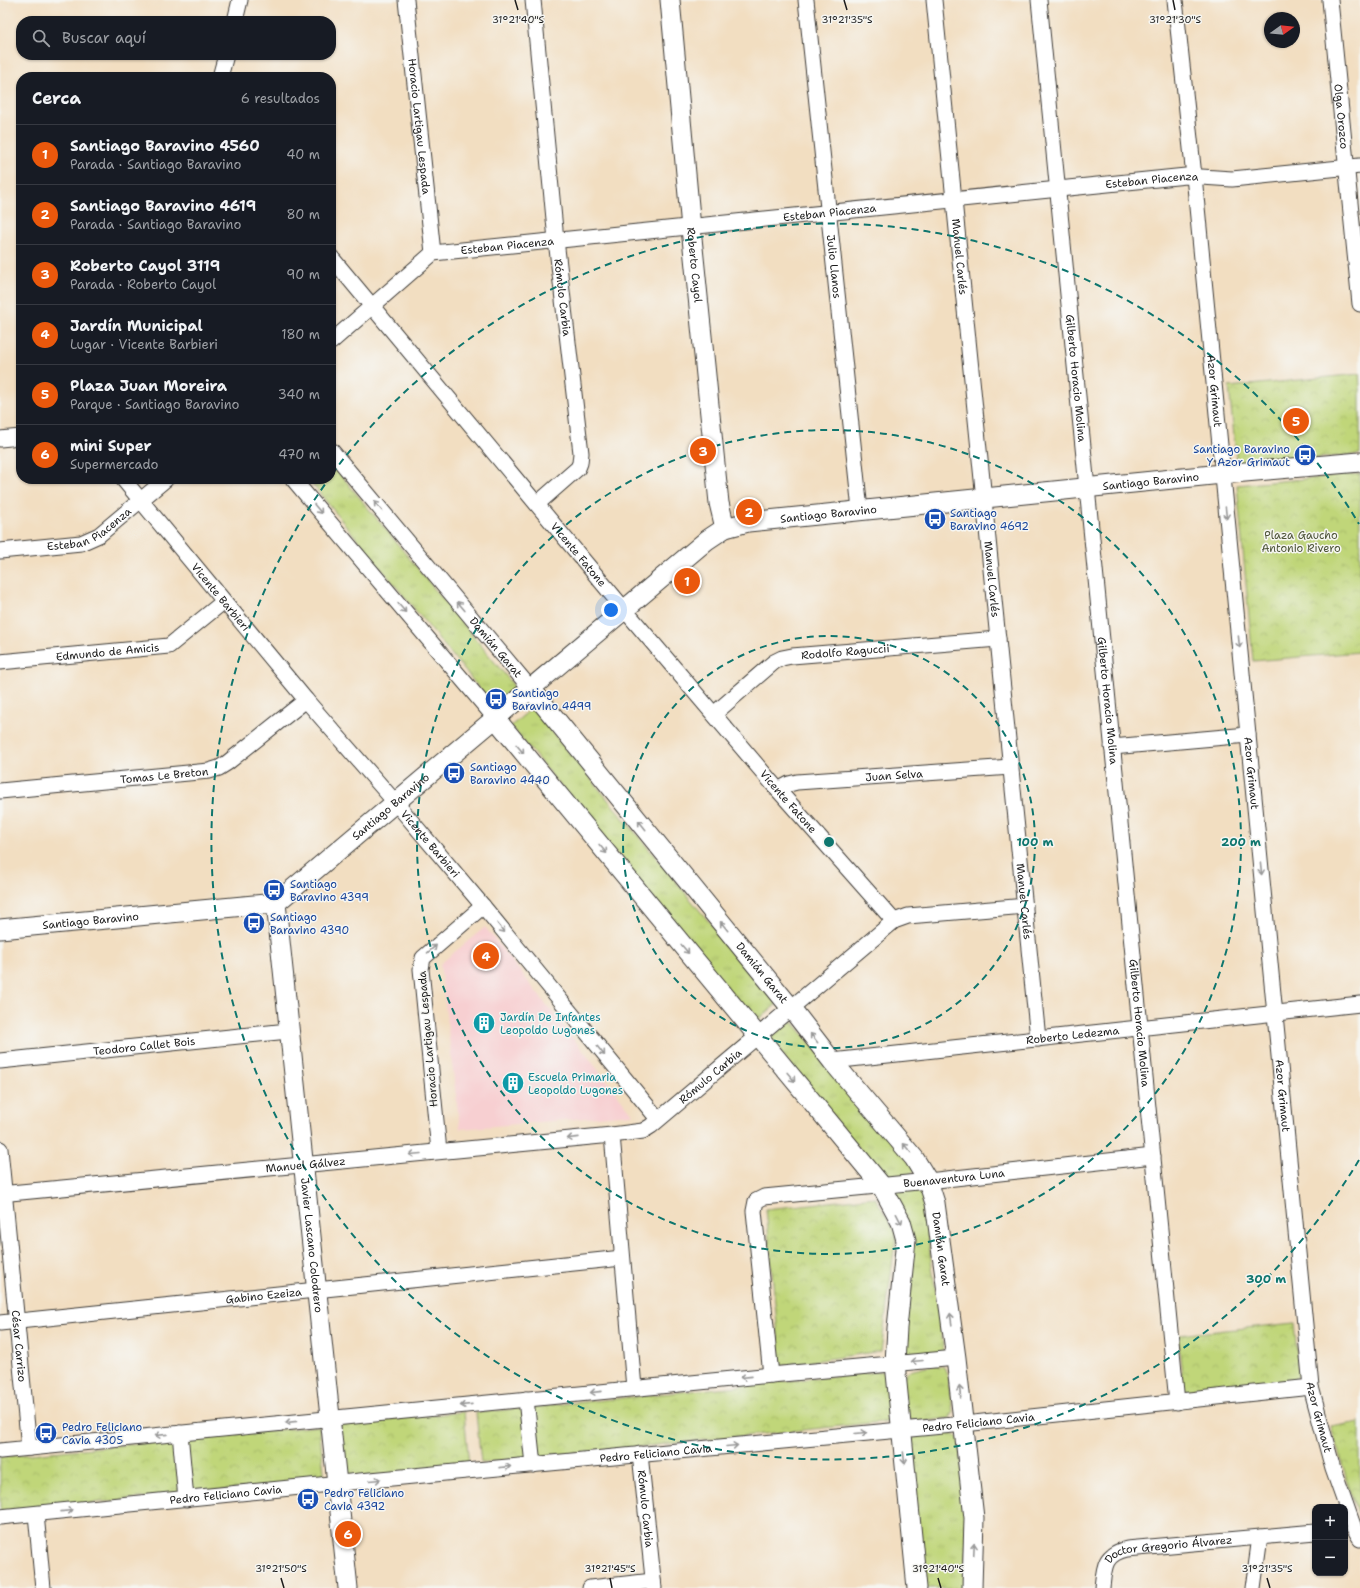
<!DOCTYPE html>
<html lang="es">
<head>
<meta charset="utf-8">
<style>
	:root { --surface:#171b24; --page:#242831; --text:#f1f3f6; --muted:#9ea1a6; --line:#363941; --accent:#ea580c }
	body { margin:0; font-family:"Shantell Sans",sans-serif; background:var(--page); color:var(--text) }
	.controls { position:absolute; right:12px; bottom:12px; display:grid; overflow:hidden; border-radius:8px; box-shadow:0 1px 3px #0004 }
	.controls button { width:36px; height:36px; display:grid; place-items:center; padding:0; border:0; border-bottom:1px solid var(--line); background:var(--surface); color:var(--text); font:20px sans-serif }
	.compass { position:absolute; left:1264px; top:12px; width:36px; height:36px; border-radius:50%; background:var(--surface); box-shadow:0 1px 3px #0004; rotate:75deg }
	.you { position:absolute; left:611px; top:610px; width:14px; height:14px; margin:-10px; border:3px solid #fff; border-radius:50%; background:#1a73e8; box-shadow:0 0 0 6px #1a73e833 }
	.badge { display:grid; place-items:center; width:26px; height:26px; border-radius:50%; background:var(--accent); color:#fff; font-size:13px; font-weight:700 }
	.pin { position:absolute; translate:-50% -50%; border:2px solid #fff; box-shadow:0 1px 4px #0006 }
	.list { margin:0; padding:0; list-style:none }
	h2 { display:flex; justify-content:space-between; align-items:center; height:52px; margin:0; padding:0 16px; font-size:17px }
	h2 small { font-size:13px; font-weight:400; color:var(--muted) }
	.list li { display:grid; grid-template-columns:26px 1fr auto; gap:12px; align-items:center; box-sizing:border-box; height:60px; padding:0 16px; border-top:1px solid var(--line) }
	.list b { display:block; font-size:15px; white-space:nowrap }
	.list p { margin:0; font-size:13px; white-space:nowrap; color:var(--muted) }
	.list em { font-size:13px; font-style:normal; color:var(--muted) }
	.icon { flex:none; width:22px; height:22px; fill:none; stroke:currentColor; stroke-width:2; stroke-linecap:round; stroke-linejoin:round }
	.map { position:relative; flex:none; width:1360px; height:1588px; overflow:hidden }
	.search { position:absolute; background:var(--surface); box-shadow:0 1px 3px #0004; left:16px; top:16px; width:320px; height:44px; display:flex; align-items:center; gap:10px; box-sizing:border-box; padding:0 14px; border-radius:16px; color:var(--muted); font-size:15px }
	.panel { position:absolute; background:var(--surface); box-shadow:0 1px 3px #0004; left:16px; top:72px; width:320px; height:412px; border-radius:16px }
	.map>svg:first-child { display:block }
	.built { fill:#f7cfd1 }
	.grass { fill:url(#grass-tufts); stroke:#6e794a }
	.park { fill:url(#park-crowns); stroke:#6e794a }
	.lines { fill:none; stroke-linecap:round; stroke-linejoin:round }
	.minor-casing { stroke:#3c3935; stroke-width:17 }
	.major-casing { stroke:#3c3935; stroke-width:21 }
	.minor { stroke:#fff; stroke-width:15 }
	.major { stroke:#fff; stroke-width:19 }
	.oneway { stroke:#999 }
	.ticks { fill:none; stroke:#1c1c1c; stroke-width:1.5 }
	.ring { fill:none; stroke:#0f766e; stroke-width:2; stroke-dasharray:7 5 }
	.labels { text-anchor:middle; dominant-baseline:central; stroke-width:3; stroke-linejoin:round; paint-order:stroke }
	.street-label { font-size:11px; fill:#1c1c1c; stroke:#f6f6f2 }
	.transit-label { font-size:11px; fill:#164399; stroke:#f6f6f2; text-anchor:start }
	.park-label { font-size:11px; fill:#4d5438; stroke:#f6f6f2 }
	.culture-label { font-size:11px; fill:#0d838f; stroke:#f6f6f2; text-anchor:start }
	.ticks-label { font-size:10px; text-anchor:middle; fill:#1c1c1c; stroke:#f6f6f2; stroke-width:3; stroke-linejoin:round; paint-order:stroke }
	.centre { fill:#0f766e; stroke:#f6f6f2; stroke-width:2 }
	.ring-label { font-size:12px; text-anchor:middle; font-weight:bold; fill:#0f766e; stroke:#f6f6f2; stroke-width:3; stroke-linejoin:round; paint-order:stroke }
</style>
</head>
<body>
<div class="map">
<svg width="1360" height="1588" viewBox="0 0 1360 1588">
	<defs>
		<pattern id="grass-tufts" width="24" height="20" patternUnits="userSpaceOnUse"><rect width="24" height="20" fill="#c0d679"/><path d="M3 7l-1-3M5 7V3M7 7l1-3M15 17l-1-3M17 17v-4M19 17l1-3" fill="none" stroke="#a4b768"/></pattern>
		<pattern id="park-crowns" width="20" height="18" patternUnits="userSpaceOnUse"><rect width="20" height="18" fill="#c0d679"/><path d="M2 6a3 3 0 1 1 6 0M12 15a3 3 0 1 1 6 0" fill="none" stroke="#a4b768"/></pattern>
	</defs>
	<rect width="100%" height="100%" fill="#f6f6f2"/>
	<filter id="ink" filterUnits="userSpaceOnUse"><feTurbulence type="fractalNoise" baseFrequency=".025" numOctaves="2"/><feDisplacementMap in="SourceGraphic" scale="8" xChannelSelector="R" yChannelSelector="G"/><feConvolveMatrix kernelMatrix="1 2 1 2 8 2 1 2 1" color-interpolation-filters="sRGB"/></filter>
	<filter id="wash" filterUnits="userSpaceOnUse"><feTurbulence type="fractalNoise" baseFrequency=".012" numOctaves="4" result="noise"/><feDisplacementMap in="SourceGraphic" scale="16" xChannelSelector="R" yChannelSelector="G"/><feGaussianBlur stdDeviation="0.9" result="paint"/><feColorMatrix in="noise" values="0 0 0 0 0 0 0 0 0 0 0 0 0 0 0 0 0 1.4 0 .05"/><feComposite in="paint" operator="in"/></filter>
	<g filter="url(#wash)">
		<rect width="100%" height="100%" fill="#f2dec1"/>
		<path class="built" d="M485,927L633,1114L460,1129L440,964Z"/>
		<path class="grass" d="M331,463L515,687L493,705L308,479H331Z
			M532,708L777,1004L755,1022L511,726Z
			M792,1021L915,1169L909,1176H889L877,1171L769,1039Z
			M921,1188L944,1352L911,1356L902,1353V1323L894,1193L900,1190Z
			M935,1365L944,1367L947,1374L953,1412L950,1418L917,1422L905,1417L901,1378L909,1371Z
			M946,1431L958,1436L968,1514L965,1588H921L908,1444L917,1435Z"/>
		<path class="park" d="M1359,374L1360,388V454L1237,466L1229,387Z
			M1360,474V652L1253,661L1237,485Z
			M875,1197L896,1234L881,1351L781,1366L766,1209Z
			M1294,1323L1299,1375L1293,1381L1191,1392L1183,1388L1178,1335Z
			M885,1371L890,1421L481,1463L476,1413Z
			M464,1412L469,1466L346,1479L339,1424Z
			M1360,1422V1516L1357,1513L1331,1427Z
			M319,1426L325,1481L191,1493L186,1439Z
			M176,1440L181,1494L0,1512V1457Z"/>
	</g>
	<g filter="url(#ink)">
		<g class="lines">
			<g class="minor-casing">
				<g id="minor">
					<path id="s1" d="M406,0L433,253"/>
					<path id="s2" d="M533,0L556,240L581,453L580,463L578,468L537,504"/>
					<path id="s3" d="M806,0L860,510"/>
					<path id="s4" d="M934,0L1038,1039"/>
					<path id="s5" d="M1039,0L1177,1402"/>
					<path id="s6" d="M1175,0L1194,176L1311,1387L1333,1469L1354,1528L1360,1538"/>
					<path id="s7" d="M1330,0L1360,304"/>
					<path d="M235,21L240,0"/>
					<path d="M220,77L226,55"/>
					<path id="s8" d="M331,257L624,609L778,790L894,921"/>
					<path id="s9" d="M331,342L433,253L1186,176L1232,179L1360,166"/>
					<path d="M0,439L21,437"/>
					<path id="s10" d="M331,450L531,689"/>
					<path id="s11" d="M123,479L306,700L395,802L483,906L658,1119"/>
					<path d="M293,479L495,718"/>
					<path id="s12" d="M0,551L81,543L99,535L166,479"/>
					<path id="s13" d="M0,662L169,646L223,602"/>
					<path id="s14" d="M714,714L774,662L782,658L792,656L998,639"/>
					<path d="M1112,747L1248,735"/>
					<path id="s15" d="M778,790L789,784L797,782L1011,767"/>
					<path id="s16" d="M0,791L209,771L219,768L227,763L306,700"/>
					<path id="s17" d="M0,1061L288,1031"/>
					<path id="s18" d="M832,1061L1360,1004"/>
					<path id="s19" d="M0,1149L29,1448"/>
					<path d="M439,1151L421,969L423,958L483,906"/>
					<path id="s20" d="M0,1194L612,1135"/>
					<path id="s21" d="M0,1323L622,1258"/>
					<path id="s22" d="M771,1375L754,1211L756,1201L764,1197L928,1181L1153,1156"/>
					<path id="s23" d="M634,1388L612,1135L643,1131L651,1126L894,921L908,916L1025,906"/>
					<path d="M526,1399L533,1465"/>
					<path d="M180,1433L186,1499"/>
					<path d="M0,1451L771,1375L956,1358"/>
					<path id="s24" d="M640,1454L654,1588"/>
					<path d="M36,1514L43,1588"/>
					<path id="s25" d="M0,1517L360,1481L964,1424L1311,1387"/>
					<path d="M590,1588L653,1581"/>
					<path id="s26" d="M1102,1588C1104,1567 1104,1554 1127,1549L1315,1532"/>
					<path d="M1253,1588L1260,1537"/>
				</g>
			</g>
			<g class="major-casing">
				<g id="major">
					<path id="s27" d="M670,0L691,228L719,503L725,528"/>
					<path id="s28" d="M531,689L791,1008L832,1061L914,1158L928,1181L935,1203L956,1358L974,1518L972,1588"/>
					<path d="M495,718L881,1185L901,1222L906,1240L897,1328L895,1363L917,1588"/>
					<path id="s29" d="M276,903L348,1588"/>
					<path id="s30" d="M0,929L276,903L707,540L725,528L748,522L1222,474L1360,462"/>
				</g>
			</g>
			<use href="#minor" class="minor"/>
			<use href="#major" class="major"/>
		</g>
		<defs><path id="oneway-shaft" d="M-6 0H5M1.5-3L5.5 0L1.5 3" fill="none" stroke-width="1.6" stroke-linecap="round" stroke-linejoin="round"/></defs>
		<g class="oneway">
			<use href="#oneway-shaft" transform="translate(378 506) rotate(-130)"/>
			<use href="#oneway-shaft" transform="translate(318 509) rotate(50)"/>
			<use href="#oneway-shaft" transform="translate(1226 513) rotate(84)"/>
			<use href="#oneway-shaft" transform="translate(461 606) rotate(-130)"/>
			<use href="#oneway-shaft" transform="translate(402 608) rotate(50)"/>
			<use href="#oneway-shaft" transform="translate(1239 642) rotate(84)"/>
			<use href="#oneway-shaft" transform="translate(520 749) rotate(50)"/>
			<use href="#oneway-shaft" transform="translate(642 825) rotate(-129)"/>
			<use href="#oneway-shaft" transform="translate(603 849) rotate(50)"/>
			<use href="#oneway-shaft" transform="translate(1261 869) rotate(84)"/>
			<use href="#oneway-shaft" transform="translate(724 926) rotate(-129)"/>
			<use href="#oneway-shaft" transform="translate(501 928) rotate(51)"/>
			<use href="#oneway-shaft" transform="translate(432 949) rotate(-41)"/>
			<use href="#oneway-shaft" transform="translate(685 949) rotate(50)"/>
			<use href="#oneway-shaft" transform="translate(814 1038) rotate(-128)"/>
			<use href="#oneway-shaft" transform="translate(601 1051) rotate(51)"/>
			<use href="#oneway-shaft" transform="translate(791 1077) rotate(50)"/>
			<use href="#oneway-shaft" transform="translate(573 1138) rotate(174)"/>
			<use href="#oneway-shaft" transform="translate(907 1148) rotate(-130)"/>
			<use href="#oneway-shaft" transform="translate(415 1154) rotate(175)"/>
			<use href="#oneway-shaft" transform="translate(899 1219) rotate(63)"/>
			<use href="#oneway-shaft" transform="translate(951 1319) rotate(-98)"/>
			<use href="#oneway-shaft" transform="translate(917 1361) rotate(175)"/>
			<use href="#oneway-shaft" transform="translate(746 1377) rotate(174)"/>
			<use href="#oneway-shaft" transform="translate(596 1392) rotate(174)"/>
			<use href="#oneway-shaft" transform="translate(960 1392) rotate(-97)"/>
			<use href="#oneway-shaft" transform="translate(466 1405) rotate(174)"/>
			<use href="#oneway-shaft" transform="translate(291 1422) rotate(174)"/>
			<use href="#oneway-shaft" transform="translate(861 1433) rotate(-5)"/>
			<use href="#oneway-shaft" transform="translate(161 1435) rotate(174)"/>
			<use href="#oneway-shaft" transform="translate(732 1446) rotate(-5)"/>
			<use href="#oneway-shaft" transform="translate(904 1458) rotate(84)"/>
			<use href="#oneway-shaft" transform="translate(505 1467) rotate(-6)"/>
			<use href="#oneway-shaft" transform="translate(375 1480) rotate(-5)"/>
			<use href="#oneway-shaft" transform="translate(67 1511) rotate(-6)"/>
			<use href="#oneway-shaft" transform="translate(974 1549) rotate(-87)"/>
		</g>
	</g>
	<path class="ticks" d="M515,0L518,10M844,0L847,10M1173,0L1175,10M281,1578L284,1588M610,1578L612,1588M938,1578L941,1588M1267,1578L1270,1588"/>
	<g class="ring">
		<circle cx="829" cy="842" r="206"/>
		<circle cx="829" cy="842" r="412"/>
		<path d="M1359 1160A618 618 0 1 1 326 483M332 474A618 618 0 0 1 1359 524"/>
	</g>
	<defs>
		<g id="bus-disc" transform="scale(1.15)"><circle r="9.5" fill="#1a4fb4" stroke="#f6f6f2"/><path d="M-5-6H5V4H4V6H2V4H-2V6H-4V4H-5ZM-3.5-4V0h7V-4ZM-3.5 1.2v1.5H-2V1.2ZM2 1.2v1.5H3.5V1.2Z" fill="#fff"/></g>
		<g id="building-disc" transform="scale(1.15)"><circle r="9.5" fill="#0f9aa8" stroke="#f6f6f2"/><path d="M-4-6H4V6H1V3H-1V6H-4ZM-2.5-4.3h1.7v1.8h-1.7ZM.8-4.3h1.7v1.8H.8ZM-2.5-1h1.7V.8h-1.7ZM.8-1h1.7V.8H.8Z" fill="#fff"/></g>
	</defs>
	<g fill-rule="evenodd">
		<use href="#bus-disc" x="1305" y="455"/>
		<use href="#bus-disc" x="935" y="519"/>
		<use href="#bus-disc" x="496" y="699"/>
		<use href="#bus-disc" x="454" y="773"/>
		<use href="#bus-disc" x="274" y="890"/>
		<use href="#bus-disc" x="254" y="923"/>
		<use href="#building-disc" x="484" y="1023"/>
		<use href="#building-disc" x="513" y="1083"/>
		<use href="#bus-disc" x="46" y="1433"/>
		<use href="#bus-disc" x="308" y="1499"/>
	</g>
	<g class="labels">
		<g class="street-label">
			<text stroke="none"><textPath href="#s7" startOffset="117">Olga Orozco</textPath></text>
			<text stroke="none"><textPath href="#s1" startOffset="127">Horacio Lartigau Lespada</textPath></text>
			<text stroke="none"><textPath href="#s9" startOffset="858">Esteban Piacenza</textPath></text>
			<text stroke="none"><textPath href="#s9" startOffset="534">Esteban Piacenza</textPath></text>
			<text stroke="none"><textPath href="#s9" startOffset="210">Esteban Piacenza</textPath></text>
			<text stroke="none"><textPath href="#s4" startOffset="258">Manuel Carlés</textPath></text>
			<text stroke="none"><textPath href="#s27" startOffset="266">Roberto Cayol</textPath></text>
			<text stroke="none"><textPath href="#s3" startOffset="268">Julio Llanos</textPath></text>
			<text stroke="none"><textPath href="#s2" startOffset="299">Rómulo Carbia</textPath></text>
			<text stroke="none"><textPath href="#s5" startOffset="380">Gilberto Horacio Molina</textPath></text>
			<text stroke="none"><textPath href="#s6" startOffset="393">Azor Grimaut</textPath></text>
			<text stroke="none"><textPath href="#s30" startOffset="1291">Santiago Baravino</textPath></text>
			<text stroke="none"><textPath href="#s30" startOffset="967">Santiago Baravino</textPath></text>
			<text stroke="none"><textPath href="#s12" startOffset="94">Esteban Piacenza</textPath></text>
			<text stroke="none"><textPath href="#s8" startOffset="387">Vicente Fatone</textPath></text>
			<text stroke="none"><textPath href="#s4" startOffset="582">Manuel Carlés</textPath></text>
			<text stroke="none"><textPath href="#s11" startOffset="153">Vicente Barbieri</textPath></text>
			<text stroke="none"><textPath href="#s10" startOffset="257">Damián Garat</textPath></text>
			<text stroke="none"><textPath href="#s14" startOffset="152">Rodolfo Raguccii</textPath></text>
			<text stroke="none"><textPath href="#s13" startOffset="108">Edmundo de Amicis</textPath></text>
			<text stroke="none"><textPath href="#s5" startOffset="704">Gilberto Horacio Molina</textPath></text>
			<text stroke="none"><textPath href="#s6" startOffset="777">Azor Grimaut</textPath></text>
			<text stroke="none"><textPath href="#s16" startOffset="165">Tomas Le Breton</textPath></text>
			<text stroke="none"><textPath href="#s15" startOffset="118">Juan Selva</textPath></text>
			<text stroke="none"><textPath href="#s8" startOffset="711">Vicente Fatone</textPath></text>
			<text stroke="none"><textPath href="#s30" startOffset="427">Santiago Baravino</textPath></text>
			<text stroke="none"><textPath href="#s11" startOffset="477">Vicente Barbieri</textPath></text>
			<text stroke="none"><textPath href="#s4" startOffset="906">Manuel Carlés</textPath></text>
			<text stroke="none"><textPath href="#s30" startOffset="91">Santiago Baravino</textPath></text>
			<text stroke="none"><textPath href="#s28" startOffset="366">Damián Garat</textPath></text>
			<text stroke="none"><textPath href="#s5" startOffset="1028">Gilberto Horacio Molina</textPath></text>
			<text stroke="none"><textPath href="#s18" startOffset="242">Roberto Ledezma</textPath></text>
			<text transform="translate(428 1039) rotate(-95)">Horacio Lartigau Lespada</text>
			<text stroke="none"><textPath href="#s17" startOffset="145">Teodoro Callet Bois</textPath></text>
			<text stroke="none"><textPath href="#s23" startOffset="372">Rómulo Carbia</textPath></text>
			<text stroke="none"><textPath href="#s6" startOffset="1101">Azor Grimaut</textPath></text>
			<text stroke="none"><textPath href="#s20" startOffset="307">Manuel Gálvez</textPath></text>
			<text stroke="none"><textPath href="#s22" startOffset="375">Buenaventura Luna</textPath></text>
			<text stroke="none"><textPath href="#s29" startOffset="344">Javier Lascano Colodrero</textPath></text>
			<text stroke="none"><textPath href="#s28" startOffset="702">Damián Garat</textPath></text>
			<text stroke="none"><textPath href="#s21" startOffset="265">Gabino Ezeiza</textPath></text>
			<text stroke="none"><textPath href="#s19" startOffset="198">César Carrizo</textPath></text>
			<text stroke="none"><textPath href="#s6" startOffset="1425">Azor Grimaut</textPath></text>
			<text stroke="none"><textPath href="#s25" startOffset="983">Pedro Feliciano Cavia</textPath></text>
			<text stroke="none"><textPath href="#s25" startOffset="659">Pedro Feliciano Cavia</textPath></text>
			<text stroke="none"><textPath href="#s25" startOffset="227">Pedro Feliciano Cavia</textPath></text>
			<text stroke="none"><textPath href="#s24" startOffset="55">Rómulo Carbia</textPath></text>
			<text stroke="none"><textPath href="#s26" startOffset="92">Doctor Gregorio Álvarez</textPath></text>
		</g>
		<g class="transit-label">
			<text x="1290" y="449" text-anchor="end">Santiago Baravino<tspan x="1290" dy="13">Y Azor Grimaut</tspan></text>
			<text x="950" y="513">Santiago<tspan x="950" dy="13">Baravino 4692</tspan></text>
			<text x="512" y="693">Santiago<tspan x="512" dy="13">Baravino 4499</tspan></text>
			<text x="470" y="767">Santiago<tspan x="470" dy="13">Baravino 4440</tspan></text>
			<text x="290" y="884">Santiago<tspan x="290" dy="13">Baravino 4399</tspan></text>
			<text x="270" y="917">Santiago<tspan x="270" dy="13">Baravino 4390</tspan></text>
			<text x="62" y="1427">Pedro Feliciano<tspan x="62" dy="13">Cavia 4305</tspan></text>
			<text x="324" y="1493">Pedro Feliciano<tspan x="324" dy="13">Cavia 4392</tspan></text>
		</g>
		<g class="park-label">
			<text x="1301" y="535">Plaza Gaucho<tspan x="1301" dy="13">Antonio Rivero</tspan></text>
		</g>
		<g class="culture-label">
			<text x="500" y="1017">Jardín De Infantes<tspan x="500" dy="13">Leopoldo Lugones</tspan></text>
			<text x="528" y="1077">Escuela Primaria<tspan x="528" dy="13">Leopoldo Lugones</tspan></text>
		</g>
	</g>
	<g class="ticks-label">
		<text x="518" y="23">31°21'40"S</text>
		<text x="847" y="23">31°21'35"S</text>
		<text x="1175" y="23">31°21'30"S</text>
		<text x="281" y="1572">31°21'50"S</text>
		<text x="610" y="1572">31°21'45"S</text>
		<text x="938" y="1572">31°21'40"S</text>
		<text x="1267" y="1572">31°21'35"S</text>
	</g>
	<circle cx="829" cy="842" r="6" class="centre"/>
	<g class="ring-label">
		<text x="1035" y="846">100 m</text>
		<text x="1241" y="846">200 m</text>
		<text x="1266" y="1283">300 m</text>
	</g>
</svg>
<div class="controls">
<button>+</button>
<button>−</button>
</div>
<svg class="compass" viewBox="-18 -18 36 36"><path d="M0-13l5 13h-10z" fill="#e53935"/><path d="M0 13l5-13h-10z" fill="#9ea1a6"/></svg>
<div class="you"></div>
<div class="pin badge" style="left:687px;top:581px">1</div>
<div class="pin badge" style="left:749px;top:512px">2</div>
<div class="pin badge" style="left:703px;top:451px">3</div>
<div class="pin badge" style="left:486px;top:956px">4</div>
<div class="pin badge" style="left:1296px;top:421px">5</div>
<div class="pin badge" style="left:348px;top:1534px">6</div>
<div class="search"><svg class="icon" aria-label="search" viewBox="0 0 24 24"><circle cx="10" cy="10" r="6"/><path d="M15 15l6 6"/></svg>Buscar aquí</div>
<section class="panel">
<h2>Cerca<small>6 resultados</small></h2>
<ul class="list">
<li><span class="badge">1</span><div><b>Santiago Baravino 4560</b><p>Parada · Santiago Baravino</p></div><em>40 m</em></li>
<li><span class="badge">2</span><div><b>Santiago Baravino 4619</b><p>Parada · Santiago Baravino</p></div><em>80 m</em></li>
<li><span class="badge">3</span><div><b>Roberto Cayol 3119</b><p>Parada · Roberto Cayol</p></div><em>90 m</em></li>
<li><span class="badge">4</span><div><b>Jardín Municipal</b><p>Lugar · Vicente Barbieri</p></div><em>180 m</em></li>
<li><span class="badge">5</span><div><b>Plaza Juan Moreira</b><p>Parque · Santiago Baravino</p></div><em>340 m</em></li>
<li><span class="badge">6</span><div><b>mini Super</b><p>Supermercado</p></div><em>470 m</em></li>
</ul>
</section>
</div>
</body>
</html>
